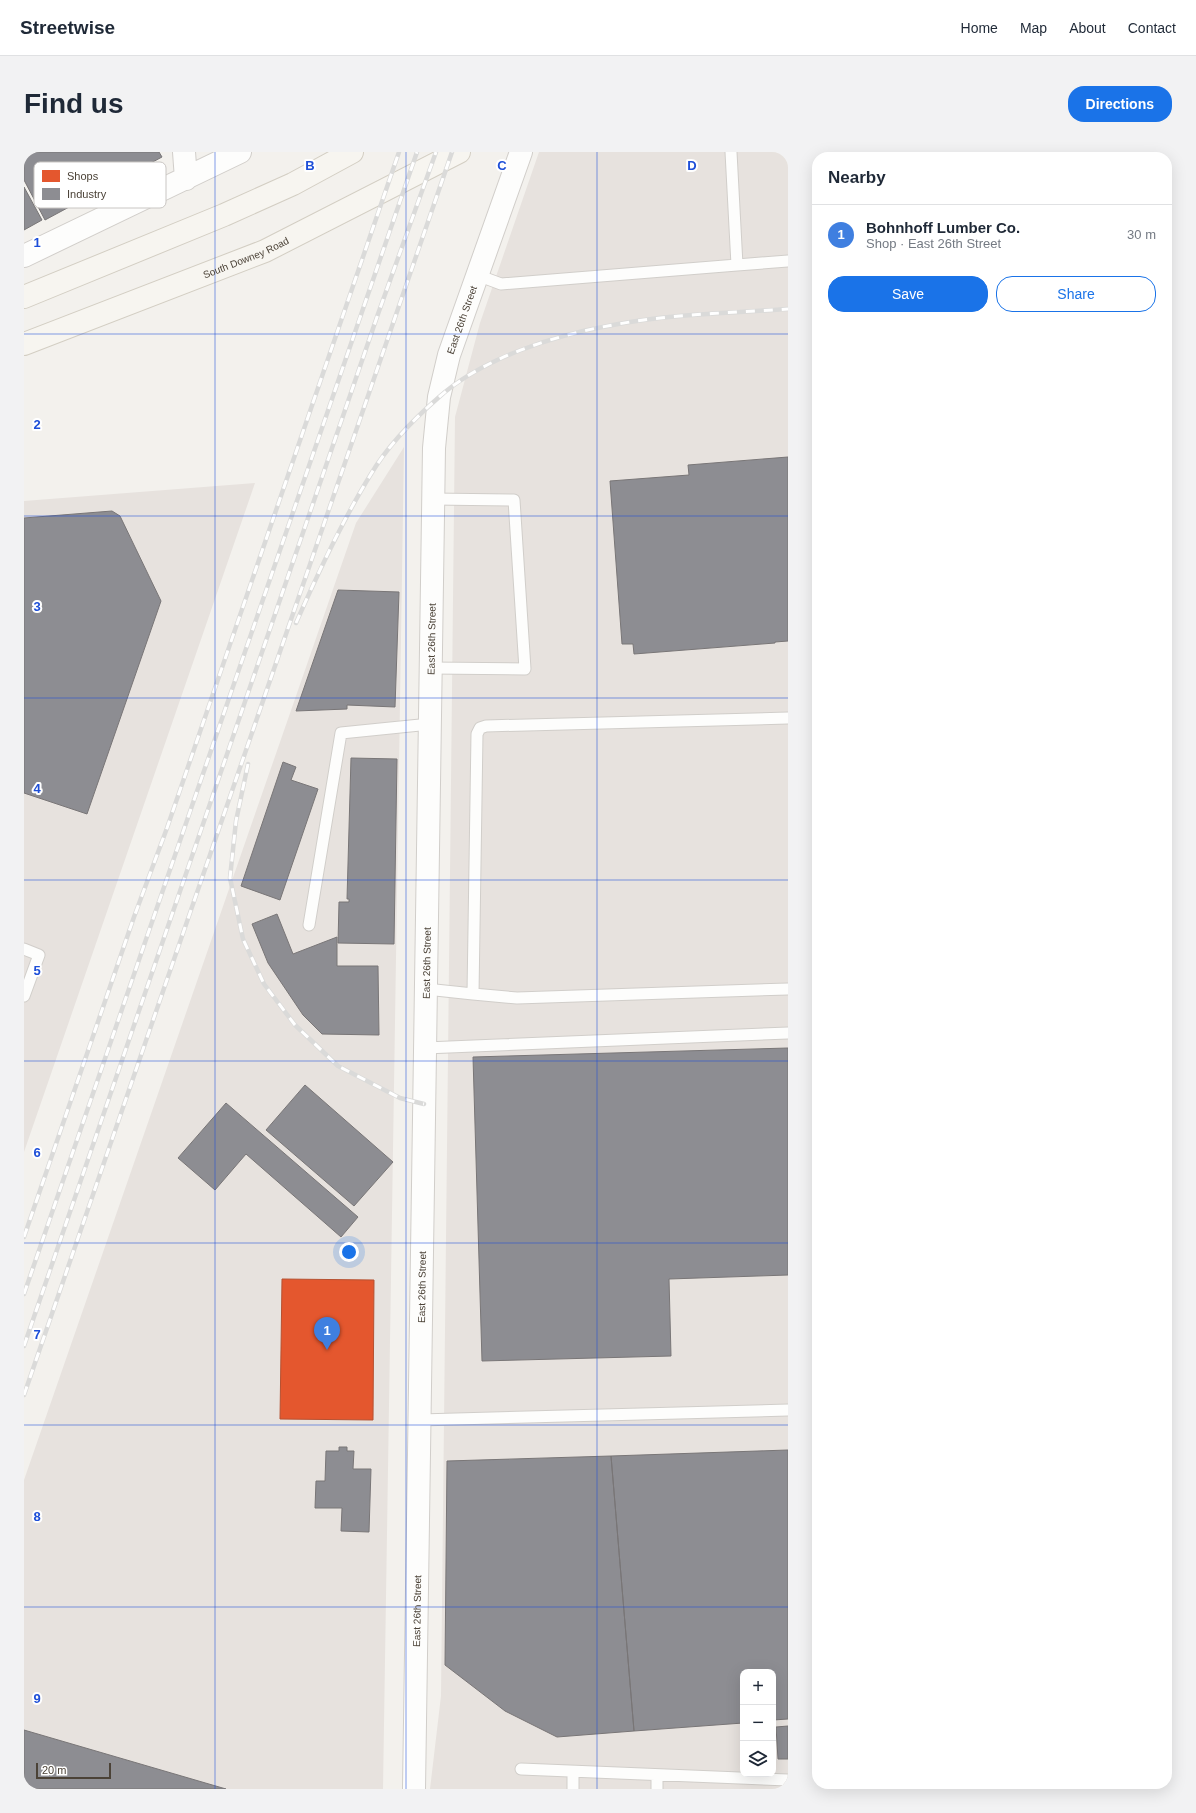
<!DOCTYPE html>
<html lang="en">
<head>
<meta charset="utf-8">
<style>
	:root { --surface:#fff; --page:#f2f2f3; --text:#1f2937; --muted:#747a83; --line:#e0e1e3; --accent:#1a73e8 }
	body { margin:0; font-family:Helvetica,sans-serif; background:var(--page); color:var(--text) }
	.controls { position:absolute; right:12px; bottom:12px; display:grid; overflow:hidden; border-radius:8px; box-shadow:0 4px 16px #0002 }
	.controls button { width:36px; height:36px; display:grid; place-items:center; padding:0; border:0; border-bottom:1px solid var(--line); background:var(--surface); color:var(--text); font:20px sans-serif }
	.scale { position:absolute; left:12px; bottom:10px; width:75px; box-sizing:border-box; padding-left:4px; border:2px solid #4b4237; border-top:0; font-size:11px; line-height:14px; white-space:nowrap; color:#4b4237; -webkit-text-stroke:3px #fff; paint-order:stroke }
	.you { position:absolute; left:325px; top:1100px; width:14px; height:14px; margin:-10px; border:3px solid #fff; border-radius:50%; background:#1a73e8; box-shadow:0 0 0 6px #1a73e833 }
	.badge { display:grid; place-items:center; width:26px; height:26px; border-radius:50%; background:var(--accent); color:#fff; font-size:13px; font-weight:700 }
	.pin { position:absolute; translate:-50% -33px; filter:drop-shadow(0 1px 2px #0008) }
	.pin::after { content:''; position:absolute; top:21px; width:14px; height:12px; background:inherit; clip-path:polygon(0 0,100% 0,50% 100%) }
	.list { margin:0; padding:0; list-style:none }
	h2 { display:flex; justify-content:space-between; align-items:center; height:52px; margin:0; padding:0 16px; font-size:17px }
	h2 small { font-size:13px; font-weight:400; color:var(--muted) }
	.list li { display:grid; grid-template-columns:26px 1fr auto; gap:12px; align-items:center; box-sizing:border-box; height:60px; padding:0 16px; border-top:1px solid var(--line) }
	.list b { display:block; font-size:15px; white-space:nowrap }
	.list p { margin:0; font-size:13px; white-space:nowrap; color:var(--muted) }
	.list em { font-size:13px; font-style:normal; color:var(--muted) }
	.actions { display:flex; gap:8px; padding:12px 16px }
	.actions a { flex:1; padding:9px 0; border:1px solid var(--accent); border-radius:16px; text-align:center; font-size:14px; color:var(--accent) }
	.actions .main { background:var(--accent); color:#fff }
	.icon { flex:none; width:22px; height:22px; fill:none; stroke:currentColor; stroke-width:2; stroke-linecap:round; stroke-linejoin:round }
	.map { position:relative; flex:none; width:764px; height:1637px; overflow:hidden; border-radius:16px }
	header { display:flex; align-items:center; gap:24px; box-sizing:border-box; height:56px; padding:0 20px; background:var(--surface); border-bottom:1px solid var(--line) }
	header strong { font-size:19px }
	nav { display:flex; gap:22px; margin-inline-start:auto; font-size:14px }
	.intro { display:flex; align-items:center; justify-content:space-between; box-sizing:border-box; height:96px; padding:0 24px }
	h1 { margin:0; font-size:28px }
	.button { padding:10px 18px; border-radius:16px; background:var(--accent); color:#fff; font-size:14px; font-weight:700 }
	main { display:flex; gap:24px; padding:0 24px }
	aside { flex:1; background:var(--surface); border-radius:16px; box-shadow:0 4px 16px #0002 }
	.map>svg:first-child { display:block }
	.industrial { fill:#e7e2de; fill-rule:evenodd }
	.shops { fill:#e4572e; stroke:#b65131 }
	.industry { fill:#8d8d92; stroke:#797677 }
	.lines { fill:none; stroke-linecap:round; stroke-linejoin:round }
	.service-casing { stroke:#d1ceca; stroke-width:13 }
	.minor-casing { stroke:#d1ceca; stroke-width:24 }
	.tertiary-casing { stroke:#d1ceca; stroke-width:24 }
	.secondary-casing { stroke:#d3cec3; stroke-width:24 }
	.service { stroke:#fdfdfc; stroke-width:11 }
	.minor { stroke:#fdfdfc; stroke-width:22 }
	.tertiary { stroke:#fdfdfc; stroke-width:22 }
	.secondary { stroke:#f7f5f0; stroke-width:22 }
	.rail-casing { stroke:#dadad9; stroke-width:4.5 }
	.rail { stroke:#fff; stroke-width:3; stroke-dasharray:9; stroke-linecap:butt }
	.grid { fill:none; stroke:#1d4ed8; stroke-width:1; stroke-opacity:0.55 }
	.labels { text-anchor:middle; dominant-baseline:central; stroke-width:4; stroke-linejoin:round; paint-order:stroke }
	.street-label { font-size:10px; fill:#4b4237; stroke:#fff }
	.key { fill:#fff; stroke:#c9c6c3; stroke-width:1 }
	.key-label { font-size:11px; fill:#4b4237 }
	.grid-label { font-size:13px; text-anchor:middle; font-weight:bold; fill:#1d4ed8; stroke:#fff; stroke-width:4; stroke-linejoin:round; paint-order:stroke }
</style>
</head>
<body>
<header>
<strong>Streetwise</strong>
<nav><a>Home</a><a>Map</a><a>About</a><a>Contact</a></nav>
</header>
<div class="intro"><h1>Find us</h1><a class="button">Directions</a></div>
<main>
<div class="map">
<svg width="764" height="1637" viewBox="0 0 764 1637">
	<rect width="100%" height="100%" fill="#f3f1ed"/>
	<path class="industrial" d="M515,0H764V1637H406L417,1544L431,265L456,171ZM719,1520H749V1622H719Z
		M380,295L359,1637H0V1328L332,371Z
		M231,331L0,1000V349Z"/>
	<path class="shops" d="M258,1127L350,1128L349,1268L256,1267Z"/>
	<path class="industry" d="M0,0H135L138,5L21,68L0,28Z
		M0,35L18,68L0,78Z
		M764,305V489L751,490V491L610,502L609,492H598L586,329L665,323L664,313Z
		M88,359L96,364L137,449L63,662L0,641V366Z
		M314,438L375,440L371,555L323,553V557L272,559Z
		M327,606L373,607L370,792L314,791L315,750H325V747H323Z
		M259,610L272,615L267,628L294,637L256,748L217,734Z
		M253,762L269,802L313,785V814H354L355,883L298,882L279,863L244,811L228,772Z
		M764,896V1123L645,1127L647,1204L458,1209L449,905Z
		M281,933L369,1010L330,1054L242,978Z
		M202,951L334,1065L317,1085L222,1002L191,1038L154,1006Z
		M315,1295H323V1299H330L329,1317H347L345,1380L317,1379L318,1356H291L292,1329H301L302,1299H315Z
		M764,1298V1567L749,1568V1520H719V1571L610,1579L587,1304Z
		M587,1304L610,1579L533,1585L481,1559L421,1513L423,1309Z
		M764,1574V1607H754L752,1575Z
		M0,1578L202,1637H0Z"/>
	<g class="lines">
		<g class="service-casing">
			<path id="service" d="M707,0L713,113L764,109
				M453,123L477,132L713,113
				M407,516L501,517L490,348L409,347
				M285,773L317,581L406,572
				M0,797L15,803L0,844
				M402,837L449,842L453,582L456,576L462,574L764,566
				M449,842L493,846L764,837
				M401,896L764,881
				M396,1268L764,1258
				M497,1617L764,1628
				M549,1620V1637
				M633,1637V1623"/>
		</g>
		<g class="minor-casing">
			<path id="minor" d="M160,0L162,27
				M0,104L216,0"/>
		</g>
		<g class="tertiary-casing">
			<g id="tertiary">
				<path id="s1" d="M390,1637L410,296L415,245L425,203L497,0"/>
			</g>
		</g>
		<g class="secondary-casing">
			<g id="secondary">
				<path d="M0,145L200,63L269,32L328,0"/>
				<path id="s2" d="M0,192L241,99L435,0"/>
			</g>
		</g>
		<use href="#service" class="service"/>
		<use href="#minor" class="minor"/>
		<use href="#tertiary" class="tertiary"/>
		<use href="#secondary" class="secondary"/>
		<g class="rail-casing">
			<path id="rail" d="M272,471C294,421 318,369 347,322C363,295 390,267 414,246C458,206 531,183 589,173C646,162 706,161 764,157
				M224,612L212,669L206,726L219,787L240,832L271,873L314,914L376,946L400,952
				M0,1085L110,765L143,676L375,0
				M0,1142L393,0
				M0,1194L354,162L412,0
				M0,1243L428,0"/>
		</g>
		<use href="#rail" class="rail"/>
	</g>
	<path class="grid" d="M191,0V1637M382,0V1637M573,0V1637M0,182H764M0,364H764M0,546H764M0,728H764M0,909H764M0,1091H764M0,1273H764M0,1455H764"/>
	<g class="labels">
		<g class="street-label">
			<text stroke="none"><textPath href="#s2" startOffset="238">South Downey Road</textPath></text>
			<text stroke="none"><textPath href="#s1" startOffset="1473">East 26th Street</textPath></text>
			<text stroke="none"><textPath href="#s1" startOffset="1150">East 26th Street</textPath></text>
			<text stroke="none"><textPath href="#s1" startOffset="826">East 26th Street</textPath></text>
			<text stroke="none"><textPath href="#s1" startOffset="502">East 26th Street</textPath></text>
			<text stroke="none"><textPath href="#s1" startOffset="178">East 26th Street</textPath></text>
		</g>
	</g>
	<rect x="10" y="10" width="132" height="46" rx="6" class="key"/>
	<rect x="18" y="18" width="18" height="12" fill="#e4572e"/>
	<rect x="18" y="36" width="18" height="12" fill="#8d8d92"/>
	<g class="key-label">
		<text x="43" y="28">Shops</text>
		<text x="43" y="46">Industry</text>
	</g>
	<g class="grid-label">
		<text x="286" y="18">B</text>
		<text x="478" y="18">C</text>
		<text x="668" y="18">D</text>
		<text x="13" y="95">1</text>
		<text x="13" y="277">2</text>
		<text x="13" y="459">3</text>
		<text x="13" y="641">4</text>
		<text x="13" y="823">5</text>
		<text x="13" y="1005">6</text>
		<text x="13" y="1187">7</text>
		<text x="13" y="1369">8</text>
		<text x="13" y="1551">9</text>
	</g>
</svg>
<div class="controls">
<button>+</button>
<button>−</button>
<button><svg class="icon" aria-label="layers" viewBox="0 0 24 24"><path d="M12 4l9 5-9 5-9-5zM3 14l9 5 9-5"/></svg></button>
</div>
<div class="scale">20 m</div>
<div class="you"></div>
<div class="pin badge" style="left:303px;top:1198px;background:#3f7fe0">1</div>
</div>
<aside>
<h2>Nearby<small></small></h2>
<ul class="list">
<li><span class="badge" style="background:#3f7fe0">1</span><div><b>Bohnhoff Lumber Co.</b><p>Shop · East 26th Street</p></div><em>30 m</em></li>
</ul>
<div class="actions"><a class="main">Save</a><a>Share</a></div>
</aside>
</main>
</body>
</html>
